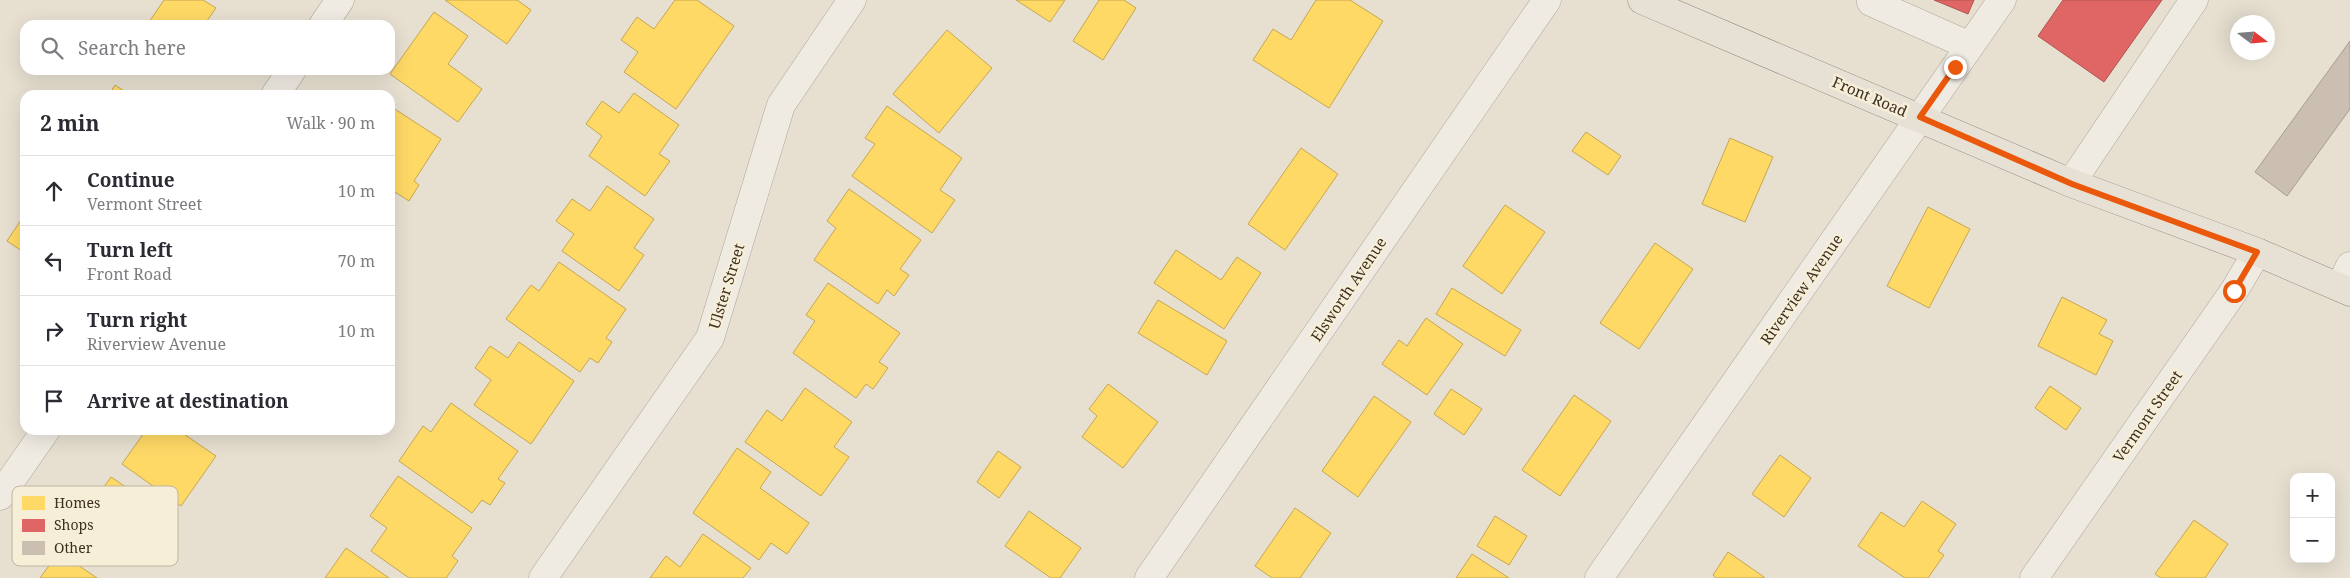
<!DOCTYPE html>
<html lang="en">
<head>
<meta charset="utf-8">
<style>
	:root { --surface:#fff; --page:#f2f2f3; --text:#2b2b33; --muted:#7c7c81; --line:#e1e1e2 }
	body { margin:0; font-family:"Noto Serif",serif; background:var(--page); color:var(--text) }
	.controls { position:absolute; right:15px; bottom:15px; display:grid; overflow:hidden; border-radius:10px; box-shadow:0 5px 20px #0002 }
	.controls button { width:45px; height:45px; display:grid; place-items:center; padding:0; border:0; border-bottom:1px solid var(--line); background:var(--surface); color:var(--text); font:25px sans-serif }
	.compass { position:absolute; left:2230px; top:15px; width:45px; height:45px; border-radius:50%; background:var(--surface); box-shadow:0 5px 20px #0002; rotate:106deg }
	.stop { position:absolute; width:15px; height:15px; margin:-11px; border:4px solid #ea580c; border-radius:50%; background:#fff }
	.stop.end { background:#ea580c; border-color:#fff; box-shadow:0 1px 5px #0008 }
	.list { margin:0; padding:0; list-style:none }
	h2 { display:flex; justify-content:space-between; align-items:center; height:65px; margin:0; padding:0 20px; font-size:21px }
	h2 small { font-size:16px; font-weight:400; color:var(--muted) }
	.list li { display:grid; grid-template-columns:32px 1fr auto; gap:15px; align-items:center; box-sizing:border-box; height:70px; padding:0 20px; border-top:1px solid var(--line) }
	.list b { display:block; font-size:19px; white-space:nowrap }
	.list p { margin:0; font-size:16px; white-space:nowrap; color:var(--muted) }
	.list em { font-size:16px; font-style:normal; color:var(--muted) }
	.icon { flex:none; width:28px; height:28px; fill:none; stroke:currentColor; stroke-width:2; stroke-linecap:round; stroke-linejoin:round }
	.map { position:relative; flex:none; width:2350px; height:578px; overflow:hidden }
	.search { position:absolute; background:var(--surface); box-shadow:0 5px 20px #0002; left:20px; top:20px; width:375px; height:55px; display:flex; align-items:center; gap:12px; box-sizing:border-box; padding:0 18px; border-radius:15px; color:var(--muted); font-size:19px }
	.panel { position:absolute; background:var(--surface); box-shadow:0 5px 20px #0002; left:20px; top:90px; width:375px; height:345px; border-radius:15px }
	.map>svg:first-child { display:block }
	.homes { fill:#ffd966; stroke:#c5a651 }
	.shops { fill:#e06666; stroke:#af5551 }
	.building { fill:#cbbfb2; stroke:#a89c90 }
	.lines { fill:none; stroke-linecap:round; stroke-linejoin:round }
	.minor-casing { stroke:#ada599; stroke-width:29 }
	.major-casing { stroke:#928b80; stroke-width:29 }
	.minor { stroke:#efebe3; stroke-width:28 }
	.major { stroke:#e6e1d4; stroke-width:28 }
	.route { stroke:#ea580c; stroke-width:6 }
	.labels { text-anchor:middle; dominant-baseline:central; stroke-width:5; stroke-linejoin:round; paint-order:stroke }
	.street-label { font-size:15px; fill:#3d2e20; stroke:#f7eed8 }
	.key { fill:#f7eed8; stroke:#bfb4a1; stroke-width:1 }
	.key-label { font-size:14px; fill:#3d2e20 }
</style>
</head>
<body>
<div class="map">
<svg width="2350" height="578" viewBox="0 0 2350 578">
	<rect width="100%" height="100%" fill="#e7e0d1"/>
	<path class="homes" d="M164,0H203L216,8L204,25H147Z
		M445,0H517L531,10L507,44Z
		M675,0H697L734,26L676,109L624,72L638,52L621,40L637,17L654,29Z
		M1016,0H1065L1050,22Z
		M1099,0H1124L1136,8L1103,60L1073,41Z
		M1316,0H1350L1383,21L1329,108L1253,60L1273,29L1291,40Z
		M434,12L468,36L448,64L482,89L458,122L390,74Z
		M947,30L992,68L939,133L893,94Z
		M115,85L130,95H109Z
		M634,93L679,125L659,154L670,161L645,196L589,156L602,136L586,124L602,101L619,113Z
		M390,106L441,139L414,181L419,185L409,201L390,189Z
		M887,106L962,158L940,190L955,200L932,233L852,176L875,144L865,138Z
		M1586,132L1621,156L1608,175L1572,151Z
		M1730,138L1773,157L1745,222L1702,204Z
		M1301,148L1338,174L1285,250L1248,224Z
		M607,186L654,219L634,248L644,255L619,291L562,251L574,234L556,221L572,199L590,211Z
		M849,189L921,240L900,269L909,275L894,296L887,290L878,304L814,260L836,228L827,221Z
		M1505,205L1545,232L1502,294L1463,266Z
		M1928,207L1970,229L1929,308L1887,286Z
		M25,214V253L7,241Z
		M1655,243L1693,269L1639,349L1600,323Z
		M1176,250L1221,280L1237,257L1261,273L1224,329L1154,283Z
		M559,262L626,309L606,338L612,342L598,363L590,358L580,372L506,319L531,285L539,291Z
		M828,283L900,333L879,362L888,368L873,389L866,384L856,398L793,353L815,321L806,315Z
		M1452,288L1521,330L1505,356L1436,314Z
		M2062,297L2107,320L2099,334L2113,341L2096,375L2038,346Z
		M1158,300L1227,341L1207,375L1138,333Z
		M1426,318L1463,344L1427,395L1382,364L1399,340L1407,346Z
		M519,342L574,381L531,444L474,405L491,380L475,368L490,346L508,358Z
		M1108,384L1158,422L1123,468L1082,437L1097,416L1089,409Z
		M2050,386L2081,408L2066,430L2035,408Z
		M805,388L852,422L834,447L849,457L821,496L745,442L767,410L782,421Z
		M1451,389L1482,409L1464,435L1434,414Z
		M1574,395L1611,421L1560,496L1522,470Z
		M1374,396L1411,422L1358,497L1322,471Z
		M451,403L518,451L498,479L505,483L490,505L482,500L472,513L399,461L423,426L431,432Z
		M146,430H178L216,456L181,506L122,464Z
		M737,448L771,472L760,488L809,523L787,554L771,543L759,560L693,513Z
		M998,451L1021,467L999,498L977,482Z
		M1780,455L1811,478L1784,517L1752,494Z
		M398,476L472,528L452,556L458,561L446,578H409L371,551L387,528L370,516Z
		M111,477L178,522L154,557L124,537L105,564L72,541L90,514L86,512Z
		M1922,501L1956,524L1938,551L1944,555L1928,578H1905L1858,546L1881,512L1904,527Z
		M1295,508L1331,533L1300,578H1272L1255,566Z
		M1029,511L1081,548L1060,578H1051L1005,546Z
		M1495,516L1527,536L1509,565L1477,546Z
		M2194,520L2228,544L2205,578H2161L2155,574Z
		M703,534L751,568L743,578H650L666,556L680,567Z
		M346,548L389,578H325Z
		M59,552L97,578H40Z
		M1728,552L1764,577V578H1716L1713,575Z
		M1472,554L1509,578H1456Z"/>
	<path class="shops" d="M1934,0H1974L1968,14Z
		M2063,0H2162L2104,82L2038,36Z"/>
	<path class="building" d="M2350,41V109L2287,196L2255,172Z"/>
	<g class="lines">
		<g class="minor-casing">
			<path id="minor" d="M1871,2L1970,46
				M323,25L340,0
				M275,95L292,70
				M2071,183L2194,0
				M2340,287L2350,266
				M0,496L46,430
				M543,578L710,338L781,105L852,0
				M1149,578L1547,0
				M1599,578L2002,0
				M2034,578L2234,291L2257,252"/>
		</g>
		<g class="major-casing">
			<path id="major" d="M1642,0L2071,183L2257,252L2350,292"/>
		</g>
		<use href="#minor" class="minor"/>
		<use href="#major" class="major"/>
	</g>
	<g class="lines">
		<path class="route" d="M1955,67L1920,117L2072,184L2257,252L2234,291"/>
	</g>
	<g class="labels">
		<g class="street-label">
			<text transform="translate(1870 96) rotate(23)">Front Road</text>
			<text transform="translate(726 286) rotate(-73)">Ulster Street</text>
			<text transform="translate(1348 289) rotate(-56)">Elsworth Avenue</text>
			<text transform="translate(1801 289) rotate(-55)">Riverview Avenue</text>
			<text transform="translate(2147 416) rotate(-55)">Vermont Street</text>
		</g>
	</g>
	<rect x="12" y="486" width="166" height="80" rx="8" class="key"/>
	<rect x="22" y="496" width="23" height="14" fill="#ffd966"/>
	<rect x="22" y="519" width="23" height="13" fill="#e06666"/>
	<rect x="22" y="541" width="23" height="14" fill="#cbbfb2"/>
	<g class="key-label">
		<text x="54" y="508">Homes</text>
		<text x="54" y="530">Shops</text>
		<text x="54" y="553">Other</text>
	</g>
</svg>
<div class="controls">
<button>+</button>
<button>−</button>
</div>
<svg class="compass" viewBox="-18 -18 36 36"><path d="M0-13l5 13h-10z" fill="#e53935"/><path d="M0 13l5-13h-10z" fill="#7c7c81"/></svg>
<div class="stop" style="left:2234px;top:291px"></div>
<div class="stop end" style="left:1955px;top:67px"></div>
<div class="search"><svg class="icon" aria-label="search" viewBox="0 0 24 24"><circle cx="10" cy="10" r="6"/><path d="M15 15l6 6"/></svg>Search here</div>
<section class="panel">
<h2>2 min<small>Walk · 90 m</small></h2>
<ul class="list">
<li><svg class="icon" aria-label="ahead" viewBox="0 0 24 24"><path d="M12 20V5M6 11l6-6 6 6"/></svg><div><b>Continue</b><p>Vermont Street</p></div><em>10 m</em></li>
<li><svg class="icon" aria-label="left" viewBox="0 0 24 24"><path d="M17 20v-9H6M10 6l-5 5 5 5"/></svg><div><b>Turn left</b><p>Front Road</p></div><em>70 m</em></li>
<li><svg class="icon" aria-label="right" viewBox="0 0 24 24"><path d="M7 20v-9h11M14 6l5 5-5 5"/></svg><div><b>Turn right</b><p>Riverview Avenue</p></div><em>10 m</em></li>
<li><svg class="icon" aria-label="arrive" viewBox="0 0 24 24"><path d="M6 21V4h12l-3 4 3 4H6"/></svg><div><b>Arrive at destination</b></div></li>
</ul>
</section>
</div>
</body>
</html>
